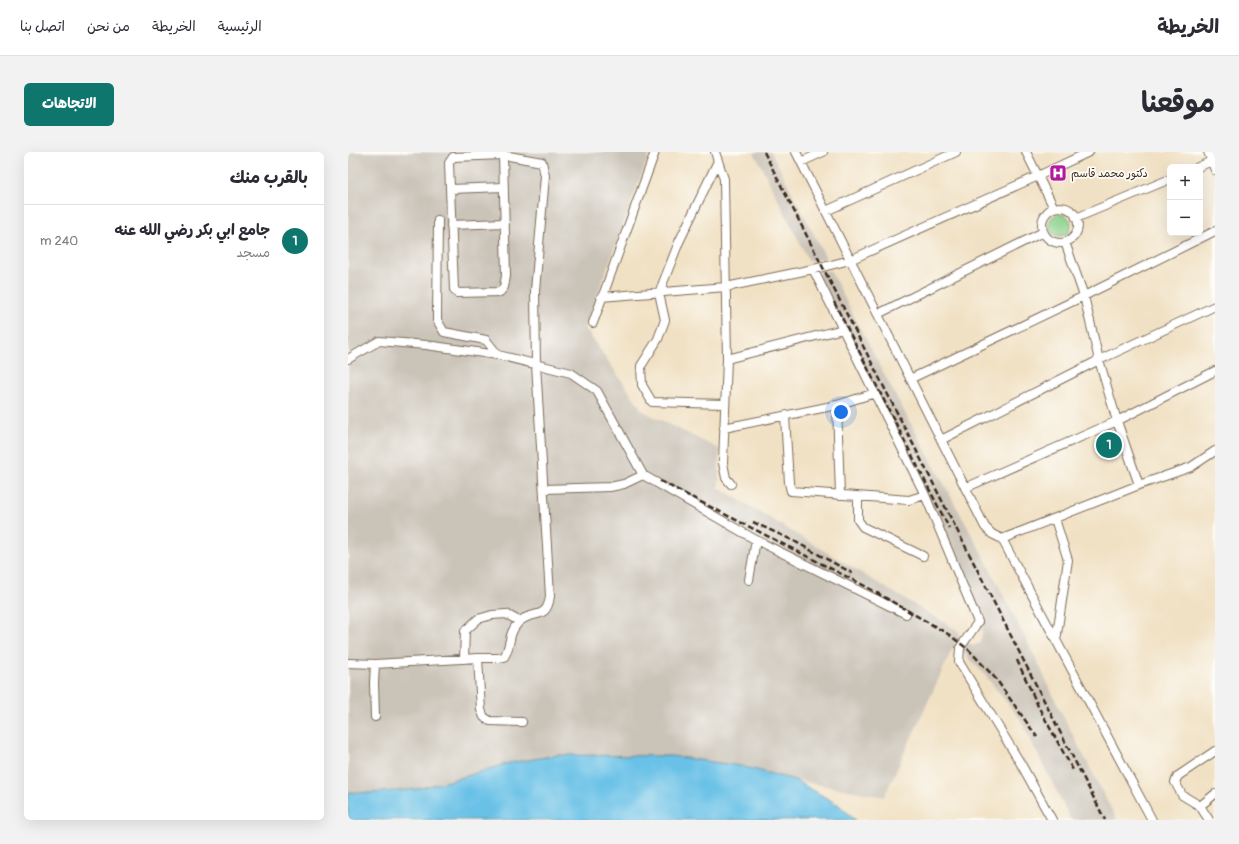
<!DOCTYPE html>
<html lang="ar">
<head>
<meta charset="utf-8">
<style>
	:root { --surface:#fff; --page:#f2f2f3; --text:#2b2b33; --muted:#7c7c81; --line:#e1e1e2; --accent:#0f766e }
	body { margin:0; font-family:Pangolin,"Playpen Sans Arabic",sans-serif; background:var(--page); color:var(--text); direction:rtl }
	.controls { position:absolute; right:12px; top:12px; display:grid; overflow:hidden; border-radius:6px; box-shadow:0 4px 16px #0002 }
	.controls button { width:36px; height:36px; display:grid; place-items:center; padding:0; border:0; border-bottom:1px solid var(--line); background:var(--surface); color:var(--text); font:20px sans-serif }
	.you { position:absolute; left:493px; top:260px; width:14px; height:14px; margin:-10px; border:3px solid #fff; border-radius:50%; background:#1a73e8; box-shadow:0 0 0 6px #1a73e833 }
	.badge { display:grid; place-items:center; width:26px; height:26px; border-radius:50%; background:var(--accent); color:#fff; font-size:13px; font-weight:700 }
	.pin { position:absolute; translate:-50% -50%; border:2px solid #fff; box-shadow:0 1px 4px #0006 }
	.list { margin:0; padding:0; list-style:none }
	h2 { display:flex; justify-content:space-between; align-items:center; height:52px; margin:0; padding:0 16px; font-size:17px }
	h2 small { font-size:13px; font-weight:400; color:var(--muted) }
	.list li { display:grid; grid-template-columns:26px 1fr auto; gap:12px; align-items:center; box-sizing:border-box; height:72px; padding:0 16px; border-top:1px solid var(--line) }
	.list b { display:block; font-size:15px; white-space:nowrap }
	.list p { margin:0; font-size:13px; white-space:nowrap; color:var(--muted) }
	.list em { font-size:13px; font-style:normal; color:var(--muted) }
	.map { position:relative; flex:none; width:867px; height:668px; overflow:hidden; direction:ltr; border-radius:6px }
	header { display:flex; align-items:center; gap:24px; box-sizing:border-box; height:56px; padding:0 20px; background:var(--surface); border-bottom:1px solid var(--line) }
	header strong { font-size:19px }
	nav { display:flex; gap:22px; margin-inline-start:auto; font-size:14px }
	.intro { display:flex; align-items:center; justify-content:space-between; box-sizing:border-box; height:96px; padding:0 24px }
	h1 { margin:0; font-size:28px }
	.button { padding:10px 18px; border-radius:6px; background:var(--accent); color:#fff; font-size:14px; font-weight:700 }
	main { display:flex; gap:24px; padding:0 24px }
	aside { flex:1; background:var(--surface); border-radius:6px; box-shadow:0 4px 16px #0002 }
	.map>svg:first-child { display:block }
	.industrial { fill:#cac3b8 }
	.green { fill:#8ad08b; stroke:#627d54 }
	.water { fill:#69c1e7; stroke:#527682 }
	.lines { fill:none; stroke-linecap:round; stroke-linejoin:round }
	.minor-casing { stroke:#7b6a58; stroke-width:10 }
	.minor { stroke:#fff; stroke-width:8 }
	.rail { stroke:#3b2a1e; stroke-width:2.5; stroke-dasharray:6 3; stroke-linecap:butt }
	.labels { text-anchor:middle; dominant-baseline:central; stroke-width:3.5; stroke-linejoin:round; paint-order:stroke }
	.poi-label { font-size:11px; fill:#3b2a1e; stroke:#fdfcf7; text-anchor:start }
</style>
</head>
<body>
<header>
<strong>الخريطة</strong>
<nav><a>الرئيسية</a><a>الخريطة</a><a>من نحن</a><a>اتصل بنا</a></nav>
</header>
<div class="intro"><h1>موقعنا</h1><a class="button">الاتجاهات</a></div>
<main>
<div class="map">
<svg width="867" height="668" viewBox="0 0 867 668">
	<rect width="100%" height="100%" fill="#fdfcf7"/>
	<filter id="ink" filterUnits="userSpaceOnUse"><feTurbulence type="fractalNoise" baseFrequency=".025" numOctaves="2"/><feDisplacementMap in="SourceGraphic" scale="8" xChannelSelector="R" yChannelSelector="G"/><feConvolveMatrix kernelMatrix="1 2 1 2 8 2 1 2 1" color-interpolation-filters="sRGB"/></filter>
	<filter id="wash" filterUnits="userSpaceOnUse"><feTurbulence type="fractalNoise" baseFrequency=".012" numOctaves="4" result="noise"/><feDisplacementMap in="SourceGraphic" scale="16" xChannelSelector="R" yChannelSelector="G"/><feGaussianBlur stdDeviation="0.9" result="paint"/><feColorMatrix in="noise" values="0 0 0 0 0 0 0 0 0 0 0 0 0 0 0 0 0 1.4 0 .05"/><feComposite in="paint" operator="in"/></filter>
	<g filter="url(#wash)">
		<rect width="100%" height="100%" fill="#f1e1c4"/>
		<path class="industrial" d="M0,0H302L237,176L295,259L371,297V336L612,480L610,483L625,494L632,491L634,483V475L609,411L468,122L482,118L545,239L637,407L690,511L712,558L769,668H723L672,567L637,523L607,491L536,645L447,628L393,614L323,604L210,603L161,611L105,628L68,637L23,641L0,640Z
			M406,0H423L478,106L461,109Z"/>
		<path class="green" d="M701 73a11 11 0 1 1 22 0a11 11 0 1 1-22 0Z"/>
		<path class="water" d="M210,603L323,604L393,614L447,628L491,653L507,668H0V640L23,641L68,637L105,628L161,611Z"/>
	</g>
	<g filter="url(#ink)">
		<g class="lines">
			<g class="minor-casing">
				<path id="minor" d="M367,0L376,27L379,207L375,311L378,326L383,332
					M448,0L637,375L644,382L654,387L804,668
					M678,0L706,56
					M860,0L867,18
					M155,3L158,124L156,135L152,140L109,141L106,137L101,11L105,5Z
					M370,9L331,90L311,141L317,168L310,187L293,214L294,233L304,250L377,252
					M453,10L475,0
					M850,15L864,9
					M102,37L156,35
					M694 73a18 18 0 1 1 36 0a18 18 0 1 1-36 0Z
					M478,59L608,0
					M728,66L822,27
					M90,68L89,168L96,180L138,188L150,203
					M103,73L157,71
					M717,90L736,144L751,208L769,269L791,333
					M465,117L577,343L630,470L612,496L611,510L673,612L704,668
					M253,145L378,135L475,115L502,108L690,24L741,0
					M530,162L695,80
					M245,171L307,0
					M0,207L31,189L78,193L150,203L223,221L249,239L295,323L408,388L558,462
					M379,207L495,177
					M562,227L736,144L867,79
					M489,253L492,343
					M437,264L441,331L443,339L561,348L577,343
					M376,276L489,253L527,241
					M593,288L751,208L867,154
					M617,336L769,269L867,219
					M196,337L262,335L276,332L295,323
					M510,345V368L515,375L575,404
					M707,367L720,408L708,489
					M654,387L791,333L843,315L867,299
					M401,428L408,388
					M130,506L133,558L136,565L142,569L174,570
					M116,507L117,479L130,467L144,463L158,462L171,469
					M0,511L27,512L130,506H150L156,505C164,493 159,482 171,470C184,457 199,470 202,444L188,212L187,139L197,24L194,10L155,3V0
					M27,512L26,531L27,565
					M867,599L830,624L827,630L834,643L852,654L867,642
					M852,654L861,668"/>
			</g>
			<use href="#minor" class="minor"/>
			<path class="rail" d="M416,0L757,668
				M486,150L601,376
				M312,329L517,434L600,482L621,498L648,527L689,585
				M405,370L446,389L504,421
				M669,508L690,554L725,618"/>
		</g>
	</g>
	<defs>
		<g id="hospital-square" transform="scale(0.9)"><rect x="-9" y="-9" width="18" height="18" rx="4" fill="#b5179e" stroke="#fdfcf7"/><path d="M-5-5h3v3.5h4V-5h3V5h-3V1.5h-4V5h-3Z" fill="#fff"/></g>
	</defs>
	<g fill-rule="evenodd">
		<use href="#hospital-square" x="710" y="21"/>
	</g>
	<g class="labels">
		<g class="poi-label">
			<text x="723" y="21">دكتور محمد قاسم</text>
		</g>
	</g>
</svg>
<div class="controls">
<button>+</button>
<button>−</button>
</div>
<div class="you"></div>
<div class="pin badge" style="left:761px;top:293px">1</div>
</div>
<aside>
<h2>بالقرب منك<small></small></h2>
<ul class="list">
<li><span class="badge">1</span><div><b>جامع ابي بكر رضي الله عنه</b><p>مسجد</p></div><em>240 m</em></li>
</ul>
</aside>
</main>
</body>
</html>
